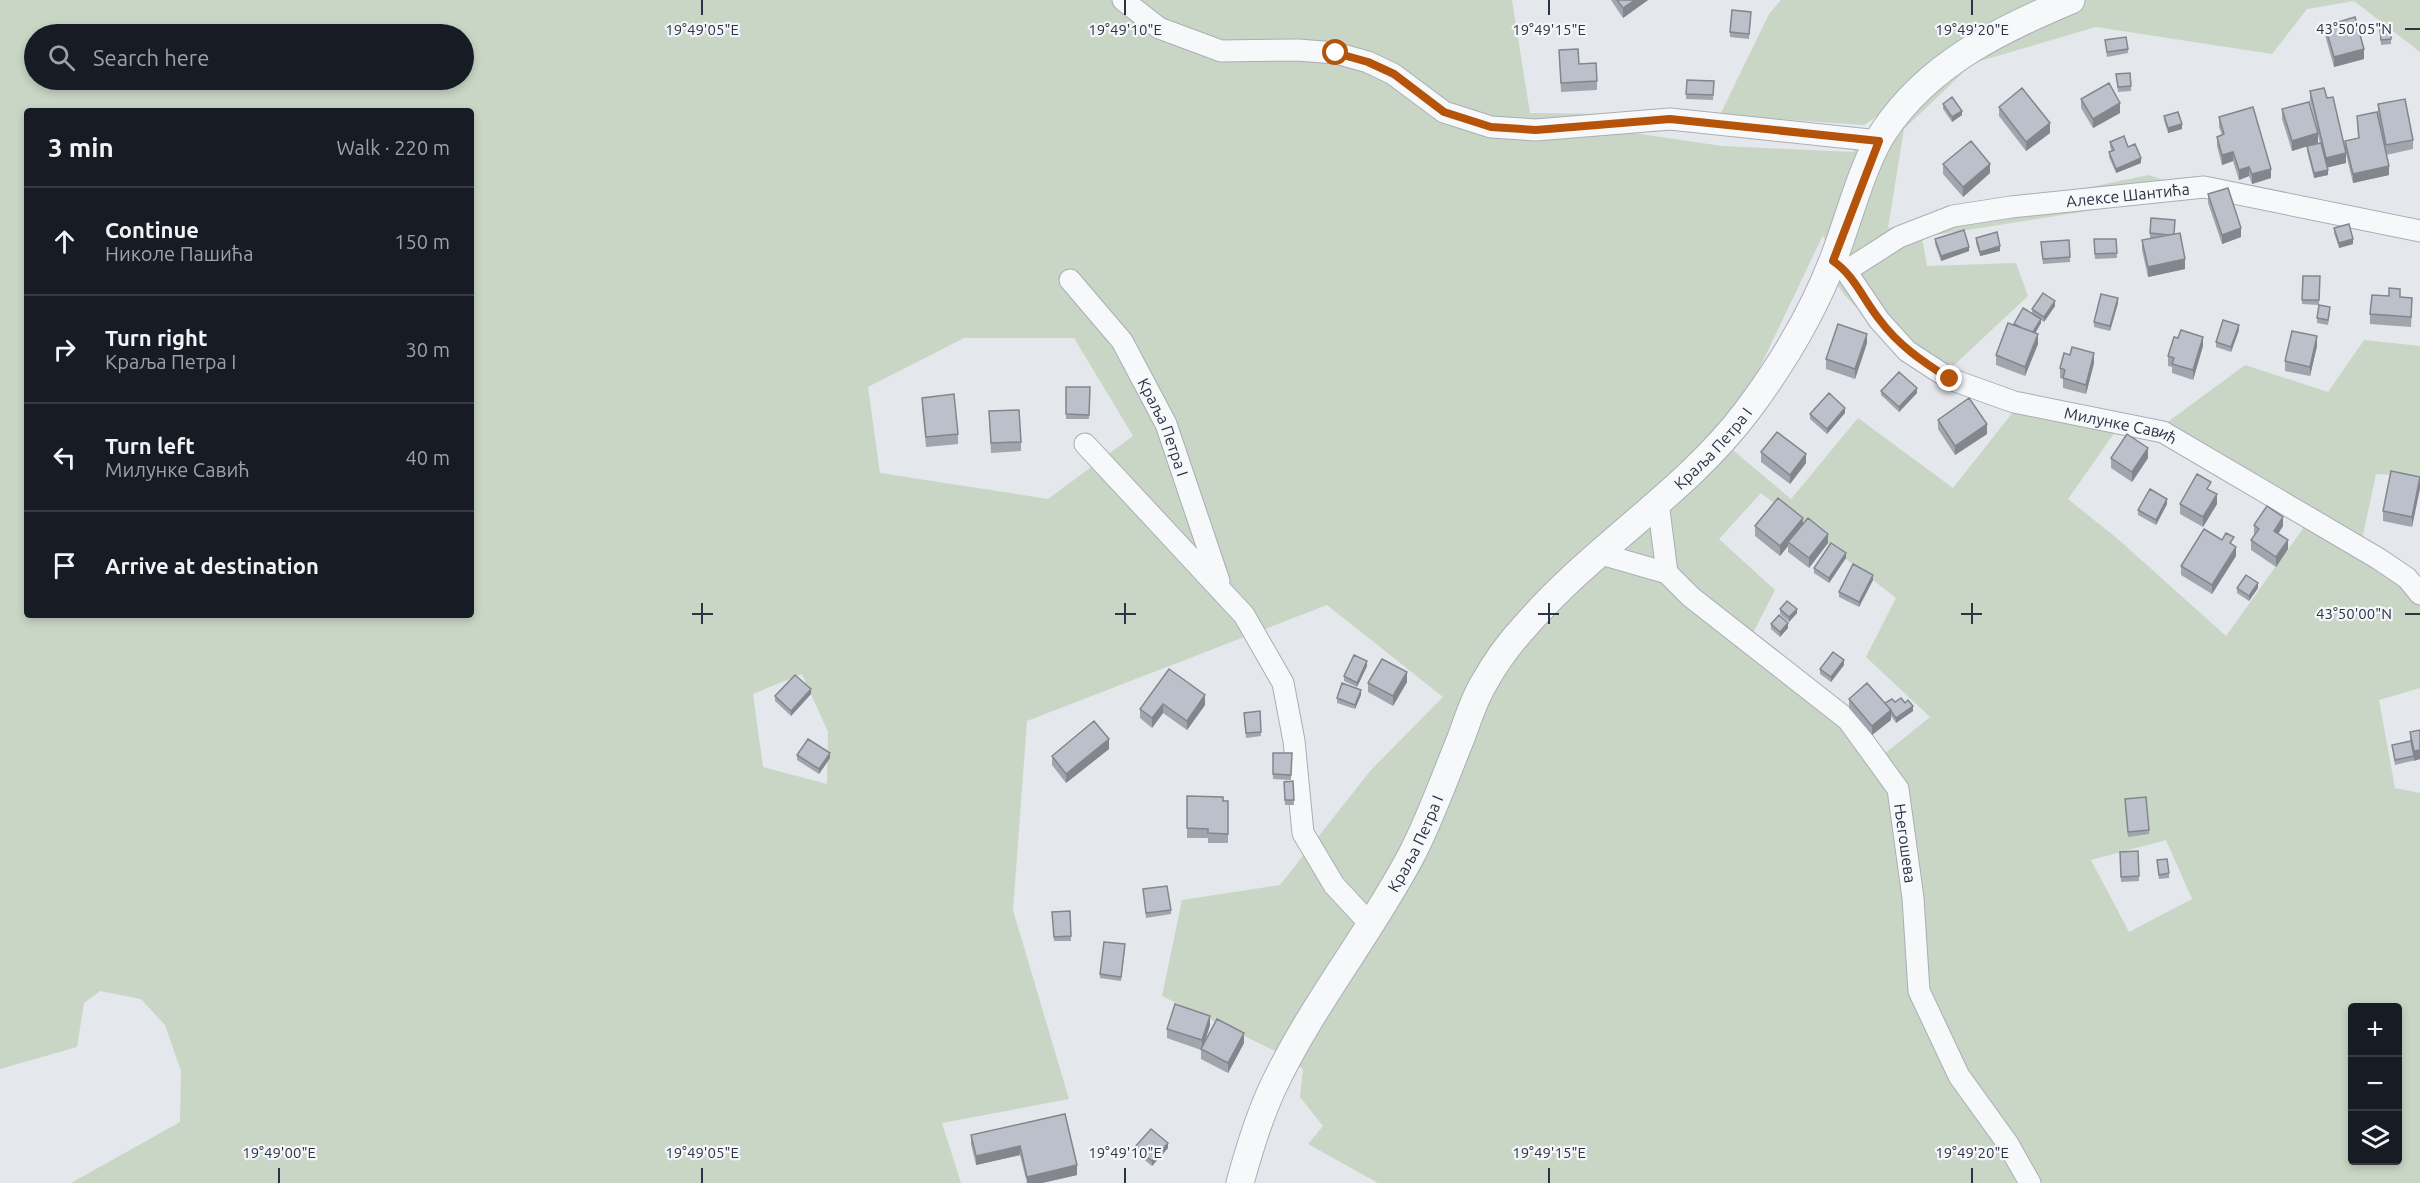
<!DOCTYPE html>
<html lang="en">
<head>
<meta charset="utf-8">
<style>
	:root { --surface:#171b24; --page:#242831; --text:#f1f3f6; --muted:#9ea1a6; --line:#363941 }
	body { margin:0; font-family:Ubuntu,sans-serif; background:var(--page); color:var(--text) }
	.controls { position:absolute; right:18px; bottom:18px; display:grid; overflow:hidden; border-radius:6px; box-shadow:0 3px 9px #0003 }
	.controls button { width:54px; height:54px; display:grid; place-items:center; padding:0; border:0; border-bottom:2px solid var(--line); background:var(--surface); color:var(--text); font:30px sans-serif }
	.stop { position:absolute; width:18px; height:18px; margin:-14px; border:4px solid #b45309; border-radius:50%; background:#fff }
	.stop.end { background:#b45309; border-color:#fff; box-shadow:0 2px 6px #0008 }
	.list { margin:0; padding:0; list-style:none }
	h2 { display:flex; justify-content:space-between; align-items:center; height:78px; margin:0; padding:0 24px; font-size:26px }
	h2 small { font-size:20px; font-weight:400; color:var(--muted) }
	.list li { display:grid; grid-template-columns:39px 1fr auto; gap:18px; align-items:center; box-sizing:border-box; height:108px; padding:0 24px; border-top:2px solid var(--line) }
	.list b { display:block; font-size:22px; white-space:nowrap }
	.list p { margin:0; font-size:20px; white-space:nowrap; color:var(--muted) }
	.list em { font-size:20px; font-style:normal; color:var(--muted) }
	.icon { flex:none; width:33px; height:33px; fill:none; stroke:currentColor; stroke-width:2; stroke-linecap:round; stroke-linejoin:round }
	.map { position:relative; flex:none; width:2420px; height:1183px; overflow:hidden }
	.search { position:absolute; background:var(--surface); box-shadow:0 3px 9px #0003; left:24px; top:24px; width:450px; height:66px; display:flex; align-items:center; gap:15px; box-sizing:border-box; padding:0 21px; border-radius:33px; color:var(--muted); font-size:22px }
	.panel { position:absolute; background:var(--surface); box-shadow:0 3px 9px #0003; left:24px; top:108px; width:450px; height:510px; border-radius:6px }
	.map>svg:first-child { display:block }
	.green { fill:#c9d6c5; fill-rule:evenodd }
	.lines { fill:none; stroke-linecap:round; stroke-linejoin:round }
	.minor-casing { stroke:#a9aeb7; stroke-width:23 }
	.tertiary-casing { stroke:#a9aeb7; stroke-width:29 }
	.minor { stroke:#f7f8fa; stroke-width:21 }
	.tertiary { stroke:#f7f8fa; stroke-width:27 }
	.wall { fill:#a1a5ae; fill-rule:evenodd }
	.shaded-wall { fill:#83868d }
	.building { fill:#bbc0ca; stroke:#83868d; stroke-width:1.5 }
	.route { stroke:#b45309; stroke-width:8 }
	.ticks { fill:none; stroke:#2b3445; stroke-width:2 }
	.labels { text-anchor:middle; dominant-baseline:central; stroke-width:4.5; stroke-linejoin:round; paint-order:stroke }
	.street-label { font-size:16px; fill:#2b3445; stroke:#f4f6f9 }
	.ticks-label { font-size:15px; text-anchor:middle; fill:#2b3445; stroke:#f4f6f9; stroke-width:4.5; stroke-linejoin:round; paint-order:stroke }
</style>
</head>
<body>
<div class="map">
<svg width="2420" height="1183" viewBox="0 0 2420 1183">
	<rect width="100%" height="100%" fill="#e4e7ec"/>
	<path class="green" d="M0,0H1512L1530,113L1610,114L1627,132L1722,146L1853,152L1879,123L1990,47L2079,12L2065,0H2420V52L2354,1L2307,9L2272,54L2096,27L1973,63L1904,129L1888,228L2149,175L2202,193L1922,237L1927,266L2016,263L2028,296L1952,367C1916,350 1853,317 1835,280C1829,266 1829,249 1823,235L1711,470L1727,445L1791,499L1858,418L1953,488L2013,412L2115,432L2068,499L2119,540L2226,636L2304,527L2351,530L2165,424L2245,365L2328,392L2364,340L2420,346V476L2376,474L2362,540L2420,583V688L2379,700L2395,788L2420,793V1183H1378L1308,1144L1323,1126L1300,1097L1303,1069L1273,1050L1162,996L1182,900L1280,885L1371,770L1443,697L1327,605L1027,721L1013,910L1069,1099L942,1123L961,1183H71L180,1122L181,1071L165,1025L141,999L100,991L84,1003L77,1047L0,1069ZM34,34H464V80H34ZM27,111H471V615H27ZM964,338H1074L1133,436L1048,499L880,473L868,387ZM1761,493L1896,598L1866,657L1930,717L1883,755L1753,633L1775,590L1719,539ZM802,674L828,732L827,784L763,767L753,694ZM2166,840L2192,899L2129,932L2091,860ZM2352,1008H2398V1160H2352Z
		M1781,0H2054L1864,125L1720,115L1769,14Z"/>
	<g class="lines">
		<g class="minor-casing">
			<g id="minor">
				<path d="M1123,0L1159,28L1221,51L1298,50L1336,53L1368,62L1393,74L1444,112L1491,127L1536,130L1670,119L1879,141"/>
				<path id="s1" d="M1833,261L1846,271L1879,320L1907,351L1950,379L2014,402L2163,432L2379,559L2407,578L2420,594"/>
				<path id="s2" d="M1846,271L1899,237L1953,216L2011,207L2204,187L2420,231"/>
				<path id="s3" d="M1070,280L1122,341L1166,424L1219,581"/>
				<path d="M1085,444L1244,615L1283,683L1294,741L1303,833L1334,885L1371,925"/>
				<path d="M1658,502L1667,573"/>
				<path id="s4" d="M1601,554L1667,573L1691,597L1848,720L1898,789L1913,898L1919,991L1959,1076L2008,1144L2030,1183"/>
			</g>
		</g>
		<g class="tertiary-casing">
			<g id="tertiary">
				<path id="s5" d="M1240,1183C1249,1150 1259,1116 1274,1085C1313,1003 1370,934 1412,854C1431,817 1445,777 1461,738C1468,719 1474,699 1484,683C1496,661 1511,641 1528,623C1595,546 1686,492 1747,411C1783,363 1814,311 1835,255C1849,218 1863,163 1884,131C1929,64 1999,30 2071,0"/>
			</g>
		</g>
		<use href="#minor" class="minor"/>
		<use href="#tertiary" class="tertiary"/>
	</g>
	<path class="wall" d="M1611,0H1648L1623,18Z
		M1751,17L1749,39L1730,37V32Z
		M2325,26L2364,59L2334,67L2325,35Z
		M2391,29V44L2381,45L2380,30Z
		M2105,40L2128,49V53L2107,57Z
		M1559,50L1579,64L1597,81V90L1561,92Z
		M2116,74L2131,86V91L2118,92Z
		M1687,80L1714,81L1713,100L1686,99Z
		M2310,91L2327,98L2346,163L2327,167L2328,175L2314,178L2307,151V146L2292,151L2282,119V109L2317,127L2310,101ZM2318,135L2320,143L2309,146L2318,143Z
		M2081,99L2120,113L2093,128L2081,108Z
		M1943,104L1962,115L1952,122L1943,109Z
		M2378,104L2413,140V149L2386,155L2389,175L2353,183L2345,150V141L2358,138L2357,116L2385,151L2378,114Z
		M1999,107L2050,133L2026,151L1999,116Z
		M2164,116L2182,129L2168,133L2164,120Z
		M2219,117L2271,178L2252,184L2249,176L2239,180L2233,161L2222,165L2217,146V137L2222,135L2219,127Z
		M2110,142L2128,147L2141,163L2116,173L2109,157V152L2112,151L2110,147Z
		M1943,164L1990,173L1963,197L1943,174Z
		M2208,194L2241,237L2222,244L2208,203Z
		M2175,224L2174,234L2185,269L2148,277L2142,250V240L2152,238H2150V233Z
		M2334,228L2353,244L2339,248L2334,233Z
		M1976,238L2000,251L1980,256L1976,243Z
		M1935,239L1969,251L1941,261L1935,244Z
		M2094,239H2116L2117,258L2095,259Z
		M2041,247L2070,257V262L2043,264Z
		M2303,276H2320L2319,305L2302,304Z
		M2400,297L2412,308L2411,327L2370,324V314Z
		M2118,303L2110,331L2094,327V322Z
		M2055,306L2044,322L2041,320V323L2035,333L2038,344L2025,376L1996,365V355L2014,324L2032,313V309Z
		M2330,312L2328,325L2317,323V318Z
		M2239,330L2231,352L2216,347V342Z
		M1867,343L1855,379L1826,369V359Z
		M2203,346L2193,380L2172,373V367L2168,366V356Z
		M2317,346L2310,376L2285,371V361Z
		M2094,363L2086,394L2063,388V379L2060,378V368Z
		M1066,387H1090L1089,419H1066Z
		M1881,391L1917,393L1899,412L1881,395Z
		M922,398L958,434V444L926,447L922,407Z
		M989,411L1021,442V451L991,453Z
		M1845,413L1827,434L1810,419V414Z
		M1938,420L1987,434L1955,455L1938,429Z
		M1761,452L1806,463L1790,484L1761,462Z
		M2111,458H2148L2132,482L2111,468Z
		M2420,477L2412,527L2383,521V511Z
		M2211,491L2217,504L2203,527L2180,514V504Z
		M2167,504L2156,525L2138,515V510Z
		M1803,523L1828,543L1809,568L1788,552V546L1780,556L1755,536V526Z
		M2254,525L2283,526L2278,534L2288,549L2276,567L2251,550V540L2254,535Z
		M2222,540L2234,545L2236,556L2212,594L2181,575V566Z
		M1846,558L1829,583L1814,573V568Z
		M1873,580L1859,607L1839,597V592Z
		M2237,588H2258L2249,601L2237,593Z
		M1780,609L1797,613L1789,622L1780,614Z
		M1771,624L1788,628L1780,637L1771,629Z
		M1844,665L1831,682L1820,674V669Z
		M1367,666L1357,687L1344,681V676Z
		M1169,669L1205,705L1187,730L1163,713L1152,728L1140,718V709Z
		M1407,682L1393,706L1368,692V683Z
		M811,694L791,716L775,701V696Z
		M1361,695L1355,709L1337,703V698Z
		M1849,699L1885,703H1905L1913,711L1896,723L1891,716V720L1872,735L1849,708Z
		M1260,711L1261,736L1246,738L1244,717Z
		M2410,732L2420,759L2395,765L2392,745L2410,741Z
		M1109,749L1066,783L1052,765V756Z
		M1273,753H1292L1291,780L1273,779Z
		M797,755L830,758L819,774L797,760Z
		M1293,781L1294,805H1285L1284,782Z
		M1187,796L1228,801V843H1208V838H1187Z
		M2125,804L2149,830V834L2128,837Z
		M2138,851L2139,881L2121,882L2120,852Z
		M2157,860L2169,873V878L2159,879Z
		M1143,889L1171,910V914L1146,918Z
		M1070,911L1071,941H1054L1052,912Z
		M1125,949L1121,981L1100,978V974Z
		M1210,1025L1204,1045L1244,1043L1228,1073L1201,1059V1050L1167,1038V1029Z
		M1065,1114L1077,1175L1042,1183H1027L1020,1155L976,1165L971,1144V1135Z
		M1135,1147L1168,1148L1152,1166L1135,1152Z"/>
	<path class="shaded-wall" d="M1635,0H1648L1623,18V8Z
		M2364,49V59L2334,67V57Z
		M2120,103V113L2093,128V119Z
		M1962,111V115L1952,122V117Z
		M2050,123V133L2026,151V142Z
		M2182,124V129L2168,133V128Z
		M2318,133V143L2292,151V141Z
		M2233,152V161L2222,165V155Z
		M2346,153V163L2326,168V158Z
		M2141,158V163L2116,173V169Z
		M1990,164V173L1963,197V187Z
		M2389,166V175L2353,183V174Z
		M2249,167V176L2239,180V170Z
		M2271,169V178L2252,184V174Z
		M2328,170V175L2314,178V173Z
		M2241,228V237L2222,244V235Z
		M2353,239V244L2339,248V243Z
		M2000,246V251L1980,256V252Z
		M1969,247V251L1941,261V256Z
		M2185,259V269L2148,277V267Z
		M2118,298V303L2110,331V326Z
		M2055,301V306L2044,322V317Z
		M2041,319V323L2032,339V334Z
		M2239,325V330L2231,352V347Z
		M1867,334V343L1855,379V369Z
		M2038,334V344L2025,376V367Z
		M2317,336V346L2310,376V367Z
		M2203,337V346L2193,380V370Z
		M2094,353V363L2086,394V385Z
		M1917,388V393L1899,412V407Z
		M1845,408V413L1827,434V429Z
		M1987,424V434L1955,455V446Z
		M2148,448V458L2132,482V472Z
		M1806,454V463L1790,484V475Z
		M2420,479V489L2412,527V517Z
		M2217,494V504L2203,527V517Z
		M2167,499V504L2156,525V520Z
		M2283,517V526L2274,540V531Z
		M1803,518V528L1788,542V546L1780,556V546Z
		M1828,534V543L1809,568V558Z
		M2288,540V549L2276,567V557Z
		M2236,547V556L2212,594V585Z
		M1846,553V558L1829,583V578Z
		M1873,575V580L1859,607V602Z
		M2258,583V588L2249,601V596Z
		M1797,609V613L1789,622V617Z
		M1788,623V628L1780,637V632Z
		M1844,660V665L1831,682V677Z
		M1367,661V666L1357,687V683Z
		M1407,672V682L1393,706V696Z
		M811,689V694L791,716V711Z
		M1361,690V695L1355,709V705Z
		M1205,695V705L1187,730V721Z
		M1163,704V713L1152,728V718Z
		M1913,706V711L1896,723V718Z
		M1891,710V720L1872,735V726Z
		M1109,739V749L1066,783V774Z
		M2420,750V759L2414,761V751Z
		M830,753V758L819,774V769Z
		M1210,1016V1025L1202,1050V1040Z
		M1244,1033V1043L1228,1073V1063Z
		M1168,1143V1148L1152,1166V1161Z
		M1020,1146V1155L976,1165V1156Z
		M1077,1165V1175L1042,1183H1027V1177Z"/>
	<path class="building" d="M1617,0H1635L1623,8Z
		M1732,10L1751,12L1749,34L1730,32Z
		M2355,17L2364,49L2334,57L2325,26Z
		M2391,29V39L2381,40L2380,30Z
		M2126,37L2128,49L2107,52L2105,40Z
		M1578,49L1579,64L1596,63L1597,81L1561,83L1559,50Z
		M2130,73L2131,86L2118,87L2116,74Z
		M1687,80L1714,81L1713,95L1686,94Z
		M2109,83L2120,103L2093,119L2081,99Z
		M2022,88L2050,123L2026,142L1999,107Z
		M2324,88L2327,98L2333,97L2346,153L2326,158L2310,91Z
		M1952,97L1962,111L1952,117L1943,104Z
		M2405,99L2413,140L2386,145L2378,104Z
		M2309,102L2318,133L2292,141L2282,109Z
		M2253,107L2271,169L2252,174L2249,167L2239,170L2233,152L2222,155L2217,137L2224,134L2219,117Z
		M2178,112L2182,124L2168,128L2164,116Z
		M2377,112L2389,166L2353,174L2345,141L2359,138L2357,116Z
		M2124,136L2128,147L2135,144L2141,158L2116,169L2109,152L2114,150L2110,142Z
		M1971,141L1990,164L1963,187L1943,164Z
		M2321,143L2328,170L2314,173L2307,146Z
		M2228,188L2241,228L2222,235L2208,194Z
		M2151,218L2175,220L2174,234L2169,235L2150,233Z
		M2349,224L2353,239L2339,243L2334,228Z
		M1964,230L1969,247L1941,256L1935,239Z
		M1997,232L2000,246L1980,252L1976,238Z
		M2180,233L2185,259L2148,267L2142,240Z
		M2094,239H2116L2117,253L2095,254Z
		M2069,240L2070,257L2043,259L2041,242Z
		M2303,276H2320L2319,300H2302Z
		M2389,288L2400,289V297L2412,298L2411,317L2370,314L2372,295L2389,296Z
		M2043,293L2055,301L2044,317L2032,309Z
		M2101,294L2118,298L2110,326L2094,322Z
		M2319,305L2330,307L2328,320L2317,318Z
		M2023,308L2041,319L2033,332L2022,328L2014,324Z
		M2223,320L2239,325L2231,347L2216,342Z
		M2008,323L2038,334L2025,367L1996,355Z
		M1838,324L1867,334L1855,369L1826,359Z
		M2181,330L2203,337L2193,370L2172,364L2174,358L2168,356L2174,337L2178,338Z
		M2292,331L2317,336L2310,367L2285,361Z
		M2072,347L2094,353L2086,385L2063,378L2065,370L2060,368L2064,353L2070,355Z
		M1899,372L1917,388L1899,407L1881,391Z
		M1066,387H1090L1089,415L1066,414Z
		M1829,393L1845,408L1827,429L1810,414Z
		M954,394L958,434L926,437L922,398Z
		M1969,398L1987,424L1955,446L1938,420Z
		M1019,410L1021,442L991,443L989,411Z
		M1777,432L1806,454L1790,475L1761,452Z
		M2127,434L2148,448L2132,472L2111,458Z
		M2391,471L2420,477L2412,517L2383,511Z
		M2197,474L2211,482L2207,489L2217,494L2203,517L2180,504Z
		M2150,489L2167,499L2156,520L2138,510Z
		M1778,498L1803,518L1780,546L1755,526Z
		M2267,506L2283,517L2274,531L2288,540L2276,557L2251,540L2259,529L2254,525Z
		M1808,518L1828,534L1809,558L1788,542Z
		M2204,529L2222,540L2226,533L2234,537L2230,543L2236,547L2212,585L2181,566Z
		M1831,543L1846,553L1829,578L1814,568Z
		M1853,564L1873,575L1859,602L1839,592Z
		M2246,575L2258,583L2249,596L2237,588Z
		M1787,601L1797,609L1789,617L1780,609Z
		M1779,615L1788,623L1780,632L1771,624Z
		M1833,652L1844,660L1831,677L1820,669Z
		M1354,655L1367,661L1357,683L1344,676Z
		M1382,659L1407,672L1393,696L1368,683Z
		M1169,669L1205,695L1187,721L1163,704L1152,718L1140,709Z
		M795,675L811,689L791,711L775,696Z
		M1342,683L1361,690L1355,705L1337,698Z
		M1867,683L1891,710L1872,726L1849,699Z
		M1901,698L1905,703L1908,700L1913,706L1896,718L1890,710H1891L1885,703L1892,699L1895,702Z
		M1260,711L1261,732L1246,733L1244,713Z
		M1094,721L1109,739L1066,774L1052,756Z
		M2420,730V750L2414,751L2410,732Z
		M808,739L830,753L819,769L797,755Z
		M2411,741L2414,756L2395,760L2392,745Z
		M1273,753H1292L1291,775L1273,774Z
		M1293,781L1294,800H1285L1284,782Z
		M1187,796L1223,797V801H1228V834L1208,833V829L1187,828Z
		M2146,797L2149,830L2128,832L2125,799Z
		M2138,851L2139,876L2121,877L2120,852Z
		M2167,859L2169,873L2159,875L2157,860Z
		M1167,886L1171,910L1146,913L1143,889Z
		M1070,911L1071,936L1054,937L1052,912Z
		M1104,942L1125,944L1121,977L1100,974Z
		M1175,1004L1210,1016L1202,1040L1167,1029Z
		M1217,1019L1244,1033L1228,1063L1201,1049Z
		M1065,1114L1077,1165L1027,1177L1020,1146L976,1156L971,1135Z
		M1151,1129L1168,1143L1152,1161L1135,1147Z"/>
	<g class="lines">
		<path class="route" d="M1336,53L1368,62L1394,74L1444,112L1491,127L1536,130L1670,119L1879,141L1833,261C1854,275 1863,299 1879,319C1898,345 1923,362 1950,379"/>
	</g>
	<path class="ticks" d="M702,0V15M1125,0V15M1549,0V15M1972,0V15M2405,29H2420M702,603V624M1125,603V624M1549,603V624M1972,603V624M692,614H713M1115,614H1136M1538,614H1559M1961,614H1982M2405,614H2420M279,1168V1183M702,1168V1183M1125,1168V1183M1549,1168V1183M1972,1168V1183"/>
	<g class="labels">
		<g class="street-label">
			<text stroke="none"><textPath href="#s2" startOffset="297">Алексе Шантића</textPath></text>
			<text stroke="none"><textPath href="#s3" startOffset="176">Краља Петра I</textPath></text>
			<text stroke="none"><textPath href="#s1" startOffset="346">Милунке Савић</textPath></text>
			<text stroke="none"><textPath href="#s5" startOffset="888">Краља Петра I</textPath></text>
			<text stroke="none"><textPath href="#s5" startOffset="384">Краља Петра I</textPath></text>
			<text stroke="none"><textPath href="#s4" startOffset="442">Његошева</textPath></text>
		</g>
	</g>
	<g class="ticks-label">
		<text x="2354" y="34">43°50'05"N</text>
		<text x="702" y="35">19°49'05"E</text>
		<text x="1125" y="35">19°49'10"E</text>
		<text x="1549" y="35">19°49'15"E</text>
		<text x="1972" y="35">19°49'20"E</text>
		<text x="2354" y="619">43°50'00"N</text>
		<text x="279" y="1158">19°49'00"E</text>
		<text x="702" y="1158">19°49'05"E</text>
		<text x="1125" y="1158">19°49'10"E</text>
		<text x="1549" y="1158">19°49'15"E</text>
		<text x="1972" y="1158">19°49'20"E</text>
	</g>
</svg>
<div class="controls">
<button>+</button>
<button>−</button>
<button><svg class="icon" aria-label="layers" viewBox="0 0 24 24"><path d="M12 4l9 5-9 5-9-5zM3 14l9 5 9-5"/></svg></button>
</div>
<div class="stop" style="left:1336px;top:53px"></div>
<div class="stop end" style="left:1950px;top:379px"></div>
<div class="search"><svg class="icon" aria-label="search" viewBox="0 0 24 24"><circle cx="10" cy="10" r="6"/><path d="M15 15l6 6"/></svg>Search here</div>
<section class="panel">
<h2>3 min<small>Walk · 220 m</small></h2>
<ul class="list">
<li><svg class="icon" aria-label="ahead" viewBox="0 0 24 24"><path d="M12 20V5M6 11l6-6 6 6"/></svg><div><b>Continue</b><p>Николе Пашића</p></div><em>150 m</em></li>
<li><svg class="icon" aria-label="right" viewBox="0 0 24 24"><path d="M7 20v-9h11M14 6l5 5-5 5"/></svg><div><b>Turn right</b><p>Краља Петра I</p></div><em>30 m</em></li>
<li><svg class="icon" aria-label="left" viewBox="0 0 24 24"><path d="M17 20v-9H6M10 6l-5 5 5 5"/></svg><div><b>Turn left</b><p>Милунке Савић</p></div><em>40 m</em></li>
<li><svg class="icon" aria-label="arrive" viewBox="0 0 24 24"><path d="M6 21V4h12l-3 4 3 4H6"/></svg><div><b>Arrive at destination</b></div></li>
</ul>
</section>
</div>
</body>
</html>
